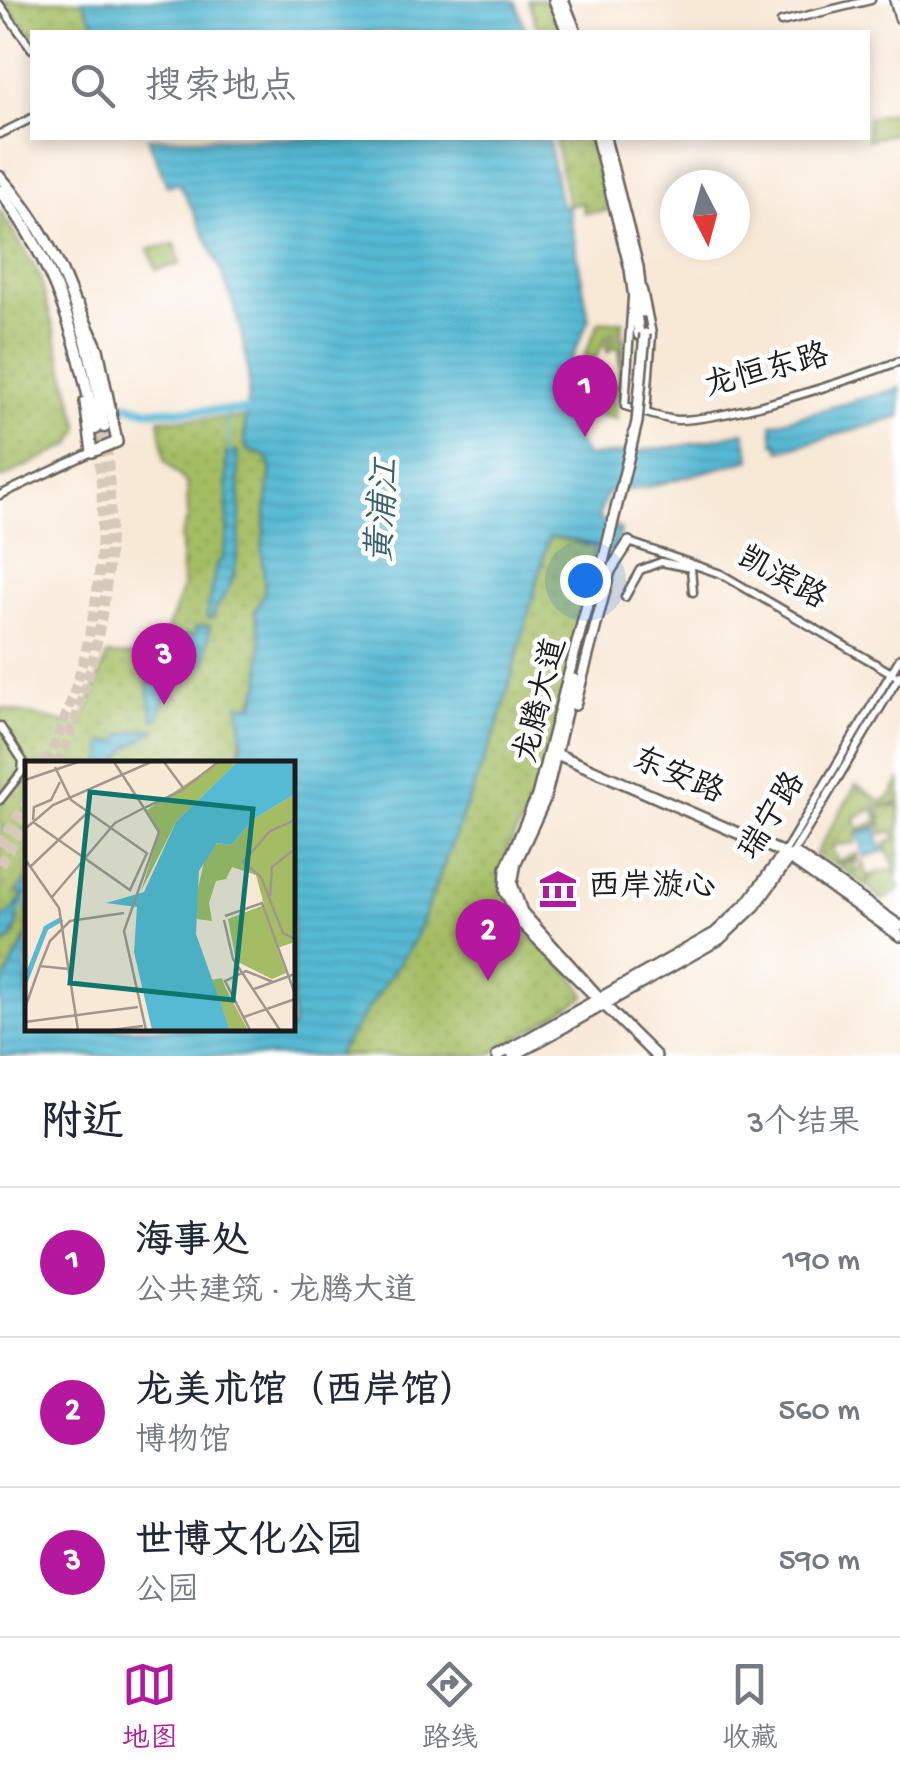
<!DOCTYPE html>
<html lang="zh">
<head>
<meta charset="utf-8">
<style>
	:root { --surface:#fff; --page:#f6f6f7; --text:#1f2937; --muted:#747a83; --line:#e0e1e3; --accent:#b5179e }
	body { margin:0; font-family:"Gochi Hand","LXGW WenKai TC",sans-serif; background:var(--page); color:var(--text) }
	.compass { position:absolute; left:660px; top:170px; width:90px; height:90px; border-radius:50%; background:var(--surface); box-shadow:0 5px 15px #0003; rotate:174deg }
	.you { position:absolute; left:585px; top:580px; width:35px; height:35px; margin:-25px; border:8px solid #fff; border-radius:50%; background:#1a73e8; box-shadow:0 0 0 15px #1a73e833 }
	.badge { display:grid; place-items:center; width:65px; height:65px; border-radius:50%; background:var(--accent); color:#fff; font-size:32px; font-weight:700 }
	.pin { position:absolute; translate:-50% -82px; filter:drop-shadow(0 2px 5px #0008) }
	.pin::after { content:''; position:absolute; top:52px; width:35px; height:30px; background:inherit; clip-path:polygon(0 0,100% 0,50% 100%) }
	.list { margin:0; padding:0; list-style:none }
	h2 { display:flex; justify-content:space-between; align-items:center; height:130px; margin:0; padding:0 40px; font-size:42px }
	h2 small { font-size:32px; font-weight:400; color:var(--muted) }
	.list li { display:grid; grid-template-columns:65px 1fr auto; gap:30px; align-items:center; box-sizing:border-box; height:150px; padding:0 40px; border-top:2px solid var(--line) }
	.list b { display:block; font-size:38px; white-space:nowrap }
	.list p { margin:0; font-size:32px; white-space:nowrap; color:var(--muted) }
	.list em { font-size:32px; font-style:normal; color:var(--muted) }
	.icon { flex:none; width:55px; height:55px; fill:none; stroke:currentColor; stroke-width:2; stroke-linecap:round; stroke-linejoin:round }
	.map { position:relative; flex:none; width:900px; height:1056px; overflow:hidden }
	.search { position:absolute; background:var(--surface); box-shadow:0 5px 15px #0003; left:30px; right:30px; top:30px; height:110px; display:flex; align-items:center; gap:25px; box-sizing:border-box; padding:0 35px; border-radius:0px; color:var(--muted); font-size:38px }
	.sheet { height:580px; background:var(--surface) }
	nav { display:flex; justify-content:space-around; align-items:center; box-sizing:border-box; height:140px; border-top:2px solid var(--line); background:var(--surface); font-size:28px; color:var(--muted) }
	nav a { display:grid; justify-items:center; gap:5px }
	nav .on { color:var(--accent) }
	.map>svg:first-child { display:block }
	.grass { fill:#a4bd63; stroke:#606c40; stroke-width:2.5 }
	.park { fill:url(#park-dots); stroke:#606c40; stroke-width:2.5 }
	.garden { fill:url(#garden-furrows); stroke:#606c40; stroke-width:2.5 }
	.water { fill:url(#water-rules); stroke:#396b78; stroke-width:2.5 }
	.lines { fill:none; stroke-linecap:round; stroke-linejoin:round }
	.stream { stroke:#56bad4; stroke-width:2.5 }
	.river { stroke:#56bad4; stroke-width:9 }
	.primary-tunnel { stroke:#d7c9ba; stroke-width:10; stroke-dasharray:10 5; stroke-linecap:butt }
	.street-casing { stroke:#69635d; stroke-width:11 }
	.secondary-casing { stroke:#69635d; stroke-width:14 }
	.primary-casing { stroke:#69635d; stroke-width:15 }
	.street { stroke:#fff; stroke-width:6 }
	.secondary { stroke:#fff; stroke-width:9 }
	.primary { stroke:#fff; stroke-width:10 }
	.secondary-bridge-casing { stroke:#69635d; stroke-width:14; stroke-linecap:butt }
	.secondary-bridge { stroke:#fff; stroke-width:9 }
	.labels { text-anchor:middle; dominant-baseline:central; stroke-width:9; stroke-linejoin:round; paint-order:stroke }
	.street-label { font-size:32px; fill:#1c1c1c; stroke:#fff }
	.poi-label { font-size:32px; fill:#1c1c1c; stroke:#fff; text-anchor:start }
	.water-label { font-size:35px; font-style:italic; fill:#36636f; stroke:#fff }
	.inset-river { fill:none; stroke:#56bad4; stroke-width:5 }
	.inset-road { fill:none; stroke:#a0968c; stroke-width:2.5 }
	.view { fill:#0f766e; fill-opacity:0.15; stroke:#0f766e; stroke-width:5 }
	.inset-edge { fill:none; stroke:#1c1c1c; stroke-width:5 }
</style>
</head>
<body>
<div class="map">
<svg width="900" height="1056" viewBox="0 0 900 1056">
	<defs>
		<pattern id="park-dots" width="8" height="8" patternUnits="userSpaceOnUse" patternTransform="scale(2.5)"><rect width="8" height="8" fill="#a4bd63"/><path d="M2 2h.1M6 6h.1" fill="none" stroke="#8da255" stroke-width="1.8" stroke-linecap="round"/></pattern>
		<pattern id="garden-furrows" width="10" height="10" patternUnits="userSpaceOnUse" patternTransform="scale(2.5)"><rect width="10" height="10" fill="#a4bd63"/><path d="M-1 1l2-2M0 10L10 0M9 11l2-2" fill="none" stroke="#8da255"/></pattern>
		<pattern id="water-rules" width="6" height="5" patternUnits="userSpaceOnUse" patternTransform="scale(2.5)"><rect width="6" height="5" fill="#56bad4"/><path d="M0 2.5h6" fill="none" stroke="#4a9fb5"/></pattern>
	</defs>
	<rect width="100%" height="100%" fill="#fff"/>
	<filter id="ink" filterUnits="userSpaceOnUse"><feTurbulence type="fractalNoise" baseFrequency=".01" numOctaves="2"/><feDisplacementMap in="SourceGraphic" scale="20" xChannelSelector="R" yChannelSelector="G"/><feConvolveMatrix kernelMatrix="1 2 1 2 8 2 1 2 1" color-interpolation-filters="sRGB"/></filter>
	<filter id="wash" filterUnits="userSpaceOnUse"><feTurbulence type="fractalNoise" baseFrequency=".0048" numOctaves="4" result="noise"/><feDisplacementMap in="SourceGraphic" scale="40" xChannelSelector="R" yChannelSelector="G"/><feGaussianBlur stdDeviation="2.25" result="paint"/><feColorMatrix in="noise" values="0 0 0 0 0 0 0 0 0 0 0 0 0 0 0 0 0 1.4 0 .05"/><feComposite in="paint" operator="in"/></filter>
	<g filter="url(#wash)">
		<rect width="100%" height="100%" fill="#f8e8d6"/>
		<path class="grass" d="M900,110V132L867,140L868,118Z
			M175,244L180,264L156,270L149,249Z
			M623,321L622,332L609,334L595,359L584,356L599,322Z
			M624,336L620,397L608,394L603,385L608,380L610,386L619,383L620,350L613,346L608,353L606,348L611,338Z
			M594,372L605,398L617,402L616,419L596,415L584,373Z"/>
		<path class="park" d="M3,0H82L99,32H32V38Z
			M528,0H547L561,32H539Z
			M555,138H589L608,211L584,213L582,203L568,206Z
			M0,210L39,274L80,428L72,444L0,479Z
			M246,418L244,438L267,456L271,467L262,552L265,590L255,612L261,638V683L242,728L239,763L28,764L27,935L0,991V708L81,726L107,655L143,656L165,636L182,589L181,537L188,517L187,484L165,461L159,419Z
			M549,536L596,547C575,632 561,724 530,806C517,838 491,862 503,898C516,940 574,961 585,997L488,1056H336L414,941L500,719Z"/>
		<path class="garden" d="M900,781V803L876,806L879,820L873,809L854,818L860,829L879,820L881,825L856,832L855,843L835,845L832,850L838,861L858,853L859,856L836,865L815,855L856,785L881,801L889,798Z
			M892,805L900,806L898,876L885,844L896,838L892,831L883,834L880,808Z
			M860,858L852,868L857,871L864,862L868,879L864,884L839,867Z
			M894,869L900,889L882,901L866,885L870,875Z"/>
		<path class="water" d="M82,0H510L516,3L526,32H99Z
			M148,138H548L561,206H568L589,319L570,362L586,414L575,436L587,457L682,446L744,432L751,459L648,487L607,492L598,518L621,530L613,553L577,540L549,537L500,719L414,941L336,1056H0V991L27,935L28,1028H292V764L239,763L243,739L239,704L254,705L261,683V638L255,612L265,590L262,552L271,467L266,456L247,450C240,425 251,399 248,373C241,306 210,243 179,183L167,186Z
			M900,388V417L780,451L777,442L774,443L772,424Z
			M237,452C240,490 244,544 231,583C227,596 215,604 213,618H207L216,564L222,560L228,528L226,453Z
			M210,626L206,661L170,682L158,720L153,719L147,678L156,676V661L186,658L185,635L195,634V627Z
			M145,729H157L127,749L118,763H102L104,742L120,741L123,734Z
			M878,828L879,843L885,851L865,857L858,833Z
			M27,878V897L18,909V925L10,941L0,945L1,918L12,912L23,895L17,892Z"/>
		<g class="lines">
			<path class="stream" d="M227,411L230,455
				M18,913L28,898"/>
			<path class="river" d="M123,404L148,410L246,411"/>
		</g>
	</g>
	<g filter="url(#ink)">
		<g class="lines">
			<path class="primary-tunnel" d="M46,764C94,659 114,544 95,429
				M58,764C104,657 121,542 104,427
				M0,846L28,800
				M0,864L28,820"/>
			<g class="street-casing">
				<path id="street" d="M0,5L32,49
					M781,22L871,0
					M0,134L32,118
					M643,290L652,334L646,413
					M632,298L625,406C642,411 660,419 678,420C728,420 851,380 900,361
					M0,495L92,452
					M629,542L721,574L900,678
					M625,597L640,570L661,562L691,568L693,592
					M0,726L23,761L22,772L0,800
					M784,853L900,658
					M793,853L900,675"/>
			</g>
			<g class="secondary-casing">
				<path id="secondary" d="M554,0L567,32
					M563,0L576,32
					M895,0L900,18
					M597,138L630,269L639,335
					M605,138L638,267L643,312
					M78,305L98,349L117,442L92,452L85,402
					M593,582L537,796L506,868L505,892L522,924L656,1056
					M574,679L545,799L516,862L512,884L522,912L606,1005
					M575,705L610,571L629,542
					M552,752L779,851L900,936
					M796,854L900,926
					M497,1056L715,933L749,901L784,853
					M513,1056L720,939L755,906L792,855"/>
			</g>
			<g class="primary-casing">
				<path id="primary" d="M0,177C64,247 90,335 104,427
					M0,191C55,261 79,343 95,429"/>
			</g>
			<use href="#street" class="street"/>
			<use href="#secondary" class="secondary"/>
			<use href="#primary" class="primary"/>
			<g class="secondary-bridge-casing">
				<path id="secondary-bridge" d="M598,583L637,422L645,334"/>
			</g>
			<use href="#secondary-bridge" class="secondary-bridge"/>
		</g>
	</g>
	<defs>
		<g id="museum-bare" transform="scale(3)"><path d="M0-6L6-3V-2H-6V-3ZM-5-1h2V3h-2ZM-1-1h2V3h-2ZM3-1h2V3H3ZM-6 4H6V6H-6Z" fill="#b5179e" stroke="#fff" stroke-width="2.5" paint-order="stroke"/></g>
	</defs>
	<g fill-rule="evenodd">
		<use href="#museum-bare" x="558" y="889"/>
	</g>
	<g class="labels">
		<g class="street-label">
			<text transform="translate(767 373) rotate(-15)">龙恒东路</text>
			<text transform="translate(781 580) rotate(29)">凯滨路</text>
			<text transform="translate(543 701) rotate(-76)">龙腾大道</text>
			<text transform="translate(677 778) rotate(23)">东安路</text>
			<text transform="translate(774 817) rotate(-58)">瑞宁路</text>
		</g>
		<g class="poi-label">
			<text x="588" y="889">西岸漩心</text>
		</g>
		<g class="water-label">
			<text transform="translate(386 511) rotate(-86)">黄浦江</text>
		</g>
	</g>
	<g transform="translate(25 761)">
		<rect width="270" height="270" fill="#f8e8d6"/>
		<path d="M194,1H212L151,61L116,130L134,72L122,49ZM270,33V181L252,187L261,212L247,218L211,200L203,158L239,144L231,114L207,106L201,118L191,120L184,142L187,160L172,158L168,149L181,92L193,82L206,84L229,58ZM197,217L200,226L223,269H205L186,219Z" fill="#a4bd63"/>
		<path d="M212,1H270V33L229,58L206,84L192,82L174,110L171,173L205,269H127L109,191L112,146L81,142L119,131L151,61Z" fill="#56bad4"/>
		<path class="inset-river" d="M0,221L21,167L37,158"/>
		<path class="inset-road" d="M89,1L119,47M139,1L159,28M30,6L46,39L123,93M0,19L53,1M8,59L9,46L26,39L35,21M270,59L245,70L218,101L236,116L258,172L270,178M8,61L105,129L122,92M0,68L28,44L126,1M0,98L34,147L53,269M5,106L62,52M245,135L247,106L270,88M27,136L90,62L119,47M200,155L237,142L270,233M199,159L208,198L255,269M15,205L25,180L45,160L99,152M229,228L270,213M0,247L15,205L44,208M219,256L270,238M0,261L113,246M86,269L118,265M121,269L99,170L134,71L119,47L156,30L193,1M225,269L200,220L221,210L248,221"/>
		<path class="view" d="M65,31L228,48L208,239L45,222Z"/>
		<rect width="270" height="270" class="inset-edge"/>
	</g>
</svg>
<svg class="compass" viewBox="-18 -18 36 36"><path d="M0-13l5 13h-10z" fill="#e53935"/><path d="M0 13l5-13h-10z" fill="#747a83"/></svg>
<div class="you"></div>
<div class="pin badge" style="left:585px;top:437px">1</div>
<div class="pin badge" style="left:488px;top:981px">2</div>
<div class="pin badge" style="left:164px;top:705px">3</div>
<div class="search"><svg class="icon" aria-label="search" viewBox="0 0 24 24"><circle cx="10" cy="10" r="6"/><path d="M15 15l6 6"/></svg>搜索地点</div>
</div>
<section class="sheet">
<h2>附近<small>3个结果</small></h2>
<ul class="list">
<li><span class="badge">1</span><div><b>海事处</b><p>公共建筑 · 龙腾大道</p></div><em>190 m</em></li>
<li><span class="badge">2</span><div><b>龙美术馆（西岸馆）</b><p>博物馆</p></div><em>560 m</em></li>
<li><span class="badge">3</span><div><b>世博文化公园</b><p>公园</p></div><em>590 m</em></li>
</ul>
</section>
<nav>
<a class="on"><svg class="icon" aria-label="map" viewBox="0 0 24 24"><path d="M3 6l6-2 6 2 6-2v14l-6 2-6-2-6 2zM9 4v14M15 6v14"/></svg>地图</a>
<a><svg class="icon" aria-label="directions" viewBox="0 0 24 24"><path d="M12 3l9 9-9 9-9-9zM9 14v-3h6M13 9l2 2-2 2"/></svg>路线</a>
<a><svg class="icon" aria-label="saved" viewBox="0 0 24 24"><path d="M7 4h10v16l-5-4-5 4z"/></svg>收藏</a>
</nav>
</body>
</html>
